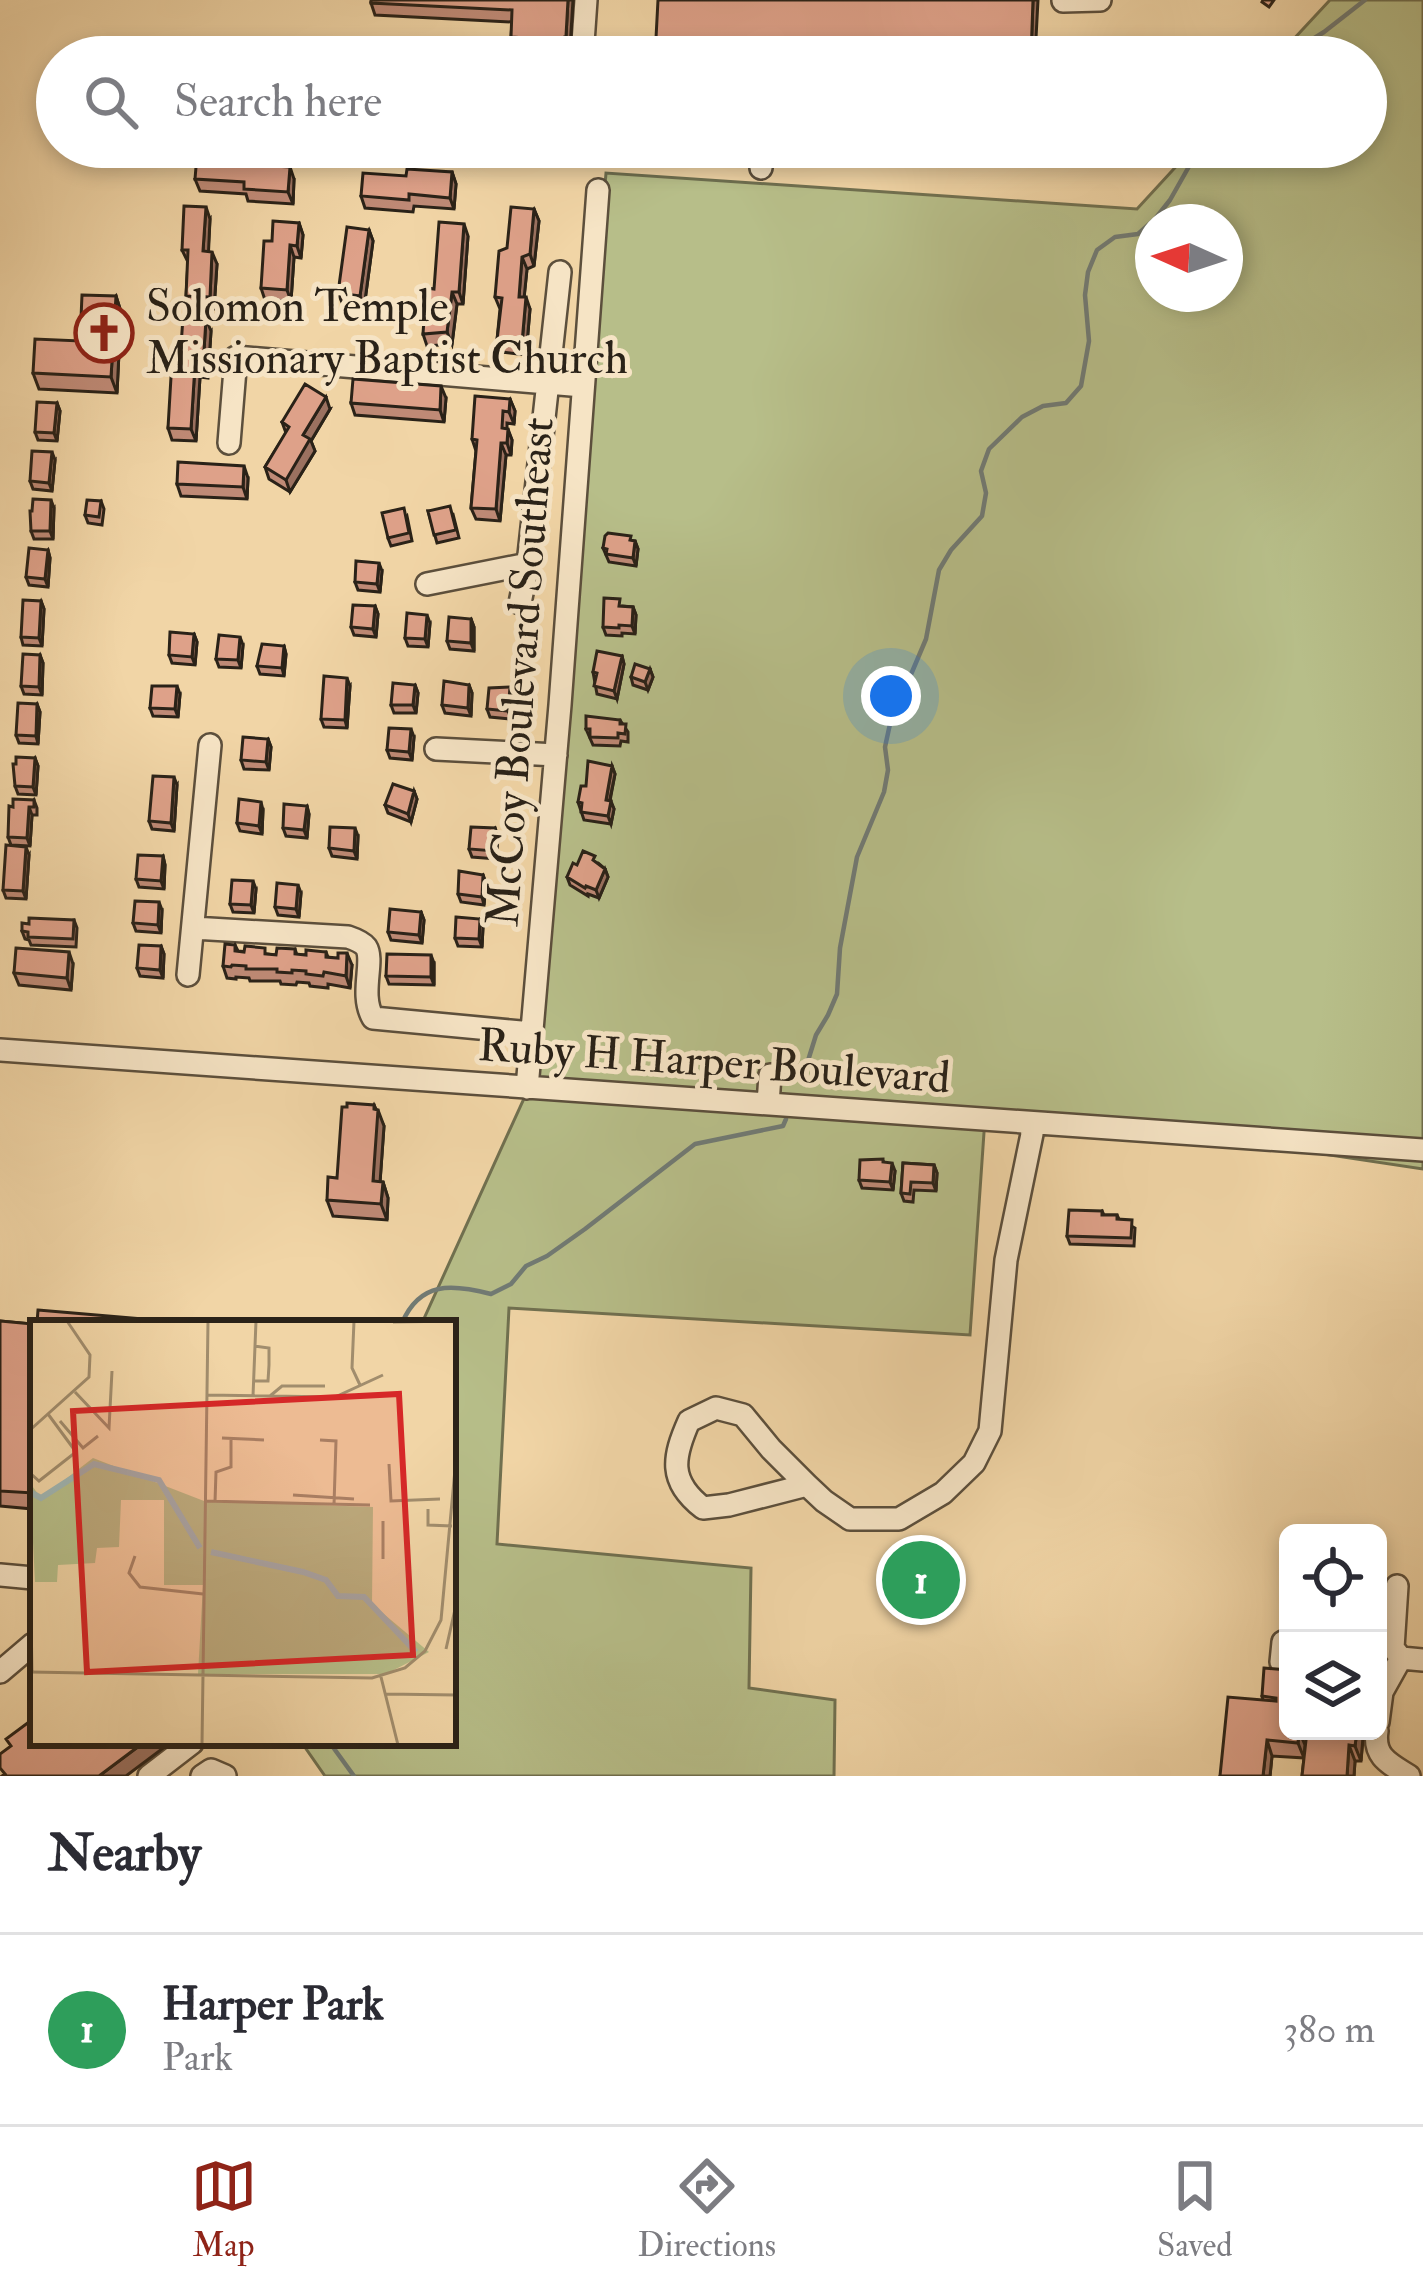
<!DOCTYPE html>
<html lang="en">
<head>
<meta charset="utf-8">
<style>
	:root { --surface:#fff; --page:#f2f2f3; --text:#2b2b33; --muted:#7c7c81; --line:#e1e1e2; --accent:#8f2418 }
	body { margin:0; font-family:"IM FELL Double Pica",serif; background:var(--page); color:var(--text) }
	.controls { position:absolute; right:36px; bottom:36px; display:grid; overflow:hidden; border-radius:18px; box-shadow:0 6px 18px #0003 }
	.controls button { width:108px; height:108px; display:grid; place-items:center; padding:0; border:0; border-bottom:3px solid var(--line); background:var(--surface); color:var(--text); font:60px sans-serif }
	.compass { position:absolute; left:1135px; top:204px; width:108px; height:108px; border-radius:50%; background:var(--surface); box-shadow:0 6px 18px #0003; rotate:273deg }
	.you { position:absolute; left:891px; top:696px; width:42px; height:42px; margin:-30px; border:9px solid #fff; border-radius:50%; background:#1a73e8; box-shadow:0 0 0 18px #1a73e833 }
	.badge { display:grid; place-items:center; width:78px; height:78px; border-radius:50%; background:var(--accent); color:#fff; font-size:39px; font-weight:700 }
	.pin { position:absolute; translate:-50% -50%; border:6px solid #fff; box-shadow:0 3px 12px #0006 }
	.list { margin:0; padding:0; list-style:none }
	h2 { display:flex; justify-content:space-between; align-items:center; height:156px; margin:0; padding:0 48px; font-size:51px }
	h2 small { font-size:39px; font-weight:400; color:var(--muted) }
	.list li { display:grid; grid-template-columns:78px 1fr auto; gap:36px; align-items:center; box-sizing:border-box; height:192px; padding:0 48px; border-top:3px solid var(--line) }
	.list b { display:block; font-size:45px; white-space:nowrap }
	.list p { margin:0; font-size:39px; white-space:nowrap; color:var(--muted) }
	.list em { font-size:39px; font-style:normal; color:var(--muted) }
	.icon { flex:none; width:66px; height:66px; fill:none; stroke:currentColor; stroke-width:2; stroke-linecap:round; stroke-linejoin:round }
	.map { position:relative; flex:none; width:1423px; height:1776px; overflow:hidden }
	.search { position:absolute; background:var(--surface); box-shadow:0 6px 18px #0003; left:36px; right:36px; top:36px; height:132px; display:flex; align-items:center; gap:30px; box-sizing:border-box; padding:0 42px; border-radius:66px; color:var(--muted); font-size:45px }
	.sheet { height:348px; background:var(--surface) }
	nav { display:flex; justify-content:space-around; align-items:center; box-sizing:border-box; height:168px; border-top:3px solid var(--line); background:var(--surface); font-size:33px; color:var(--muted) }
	nav a { display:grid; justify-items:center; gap:6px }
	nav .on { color:var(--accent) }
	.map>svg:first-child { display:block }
	.green { fill:#b7be89; stroke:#707050; stroke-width:3; fill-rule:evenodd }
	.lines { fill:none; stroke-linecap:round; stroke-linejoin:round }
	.stream { stroke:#717b75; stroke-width:4.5 }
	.minor-casing { stroke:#5c4f3c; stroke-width:26 }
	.minor { stroke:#f6e4c5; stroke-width:21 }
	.wall { fill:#bf8a76; stroke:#2a2218; stroke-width:3 }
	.shaded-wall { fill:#9b7160; stroke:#2a2218; stroke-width:3 }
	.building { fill:#dea189; stroke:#2a2218; stroke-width:3 }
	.labels { text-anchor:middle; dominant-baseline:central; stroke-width:10; stroke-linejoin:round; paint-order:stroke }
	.poi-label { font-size:45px; fill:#2a2218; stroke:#f6e4c5; text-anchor:start }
	.street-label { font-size:45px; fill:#2a2218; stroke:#f6e4c5 }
	.inset-river { fill:none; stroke:#a0b6b3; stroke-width:6 }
	.inset-road { fill:none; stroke:#a18d6d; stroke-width:3 }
	.view { fill:#d62828; fill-opacity:0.15; stroke:#d62828; stroke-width:6 }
	.inset-edge { fill:none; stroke:#2a2218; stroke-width:6 }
</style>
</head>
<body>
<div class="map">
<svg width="1423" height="1776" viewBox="0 0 1423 1776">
	<rect width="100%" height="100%" fill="#f1d5a6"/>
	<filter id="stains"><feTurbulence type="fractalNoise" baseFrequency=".00167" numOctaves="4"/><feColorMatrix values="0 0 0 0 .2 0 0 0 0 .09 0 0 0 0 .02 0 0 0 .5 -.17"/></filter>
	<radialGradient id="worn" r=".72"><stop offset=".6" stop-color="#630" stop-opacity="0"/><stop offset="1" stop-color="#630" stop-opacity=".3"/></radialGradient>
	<path class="green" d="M1330,0H1423V1169L1176,1132L985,1118L970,1335L509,1308L497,1544L751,1568L749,1688L835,1700L834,1776H325L302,1743H453V1323H422L526,1094L606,173L1137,209L1194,147H1366V57H1277ZM1153,222H1225V294H1153Z"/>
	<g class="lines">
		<path class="stream" d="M1284,57L1324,32L1365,0
			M806,1067L816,1035L828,1015L837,994L840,948L857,857L884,792L888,770L885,747L890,724L926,639L939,570L951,550L982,516L986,493L981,471L989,449L1022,417L1043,406L1066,403L1081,386L1089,341L1085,295L1088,272L1097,250L1115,237L1138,234L1155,219L1170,200L1200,147
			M402,1323C420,1281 452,1284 491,1294L511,1284L526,1266L547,1256L585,1229L695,1144L783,1126L786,1119
			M330,1743L354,1776"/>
		<g class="minor-casing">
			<path id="minor" d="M1063,1L1100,0
				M582,57L586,0
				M761,168L762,147
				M229,443L236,357L583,386
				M427,584L528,564
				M520,603L528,564L560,272
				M436,749L556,755
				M193,928L348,937C354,939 362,942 366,947C375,961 359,994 373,1018L532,1033
				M188,975L210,745
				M0,1050L1423,1150
				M527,1088L560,705L598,190
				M768,1104L770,1075
				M716,1408L743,1415L771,1449L807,1485L729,1505L703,1508C668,1481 673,1457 689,1421Z
				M807,1485L824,1501L850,1519H899L943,1493L974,1463L990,1431L1006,1260L1032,1134L1030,1123
				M0,1575L33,1578
				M1397,1586L1393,1648L1401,1658L1423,1660
				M1281,1662L1283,1642H1288
				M0,1672L33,1644
				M1378,1722L1382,1692L1401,1658
				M1377,1731C1373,1757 1390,1764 1409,1776
				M149,1776L192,1743
				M202,1776L211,1770L225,1776"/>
		</g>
		<use href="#minor" class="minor"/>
	</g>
	<path class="wall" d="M573,0L570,48L563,52L515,49L511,37L512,22L375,15L371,3Z
		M244,158L247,164L294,179L293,204L248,201L246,194L200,191L195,179Z
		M452,172L456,184L454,209L414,206L413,212L365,208L361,196L406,176Z
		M534,209L539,221L534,266L527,269L524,297L530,309L526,355L502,352L497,340L500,309L495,297L507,248Z
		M210,219L208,252L217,264L214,309L190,308L186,296L188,262L182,250Z
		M299,223L303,235L301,258L294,257L291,301L265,300L261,288L272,241Z
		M369,230L373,241L364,308L343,305L338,293Z
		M468,236L463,304H457L452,344L427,346L423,334L434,289Z
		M116,296L121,312L117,393L39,389L33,373L80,341Z
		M211,331L208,378L200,377L196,441L172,440L168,428L180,361Z
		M446,398L444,422L355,415L351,403Z
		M510,399L515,411L514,424L507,423V428L512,440L511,455H506L500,521L476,519L471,508L476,451L472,439Z
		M57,403L60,411L57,441L38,440L35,432Z
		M330,409L311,441L315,451L290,492L269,479L265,467L286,433L282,422Z
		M55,460L52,491L33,489L30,481Z
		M248,478L247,499L181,496L177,484Z
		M101,501L104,509L102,525L88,523L85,515Z
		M54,508L53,539H34L31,531Z
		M428,511L453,514L459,538L437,543Z
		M407,516L412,541L391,546L388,538Z
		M632,541H635L638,549L636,566L609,562L603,548Z
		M48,550L50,558L48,587L29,585L26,577Z
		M382,571L380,592L358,590L355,582Z
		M41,601L44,609L42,646L23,645L21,637Z
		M375,606L378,614L376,637L354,635L351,627Z
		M622,606L633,607L636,615L635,634L622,633V636L606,635L603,627Z
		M471,619L474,627V651L450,649L447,641Z
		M430,623L428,647L408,646L405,638Z
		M194,634L197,642L195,665L172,663L169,655Z
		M243,645L241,668L219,667L216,659Z
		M284,646L286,654L284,676L260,674L257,666Z
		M40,655L43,663L42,695L24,694L21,686Z
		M622,656L624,664L617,699L597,694L593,672Z
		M650,669L653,677L648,690L633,685L631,677Z
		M415,685L418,693L416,713H394L391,705Z
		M469,685L472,693L471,716L445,713L442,705Z
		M350,686L347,728L324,727L321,719Z
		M180,694L178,717L153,716L150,708Z
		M513,695L511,719L490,717L487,709Z
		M37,704L40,712L38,744L19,743L16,735Z
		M620,720L628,732V742L621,741L620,746L593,745L586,729Z
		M414,737L412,760L390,758L387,750Z
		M268,739L271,747L269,770L244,769L241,760Z
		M35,758L38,766L36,795L18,794L15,786Z
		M612,766L615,774L610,801L614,809L611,824L584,820L578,802L586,786Z
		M177,785L174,831L152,829L149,821Z
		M414,791L417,799L411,822L388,813L385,805Z
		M34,800L37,808V815H32L30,846L11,845L8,837Z
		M307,806L309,814L307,838L286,836L283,828Z
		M263,810L262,834L240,831L237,823Z
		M495,828L498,836L496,859L472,857L469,849Z
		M358,836L357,859L332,856L329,848Z
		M29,855L26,899L6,898L3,890Z
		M163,856L165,865L164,889L139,887L136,879Z
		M598,863L605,869L608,877L599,898L588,894V896L570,885L567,877L577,865Z
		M483,875L486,883L484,905L461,902L458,894Z
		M256,889L254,913L233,912L230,904Z
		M301,893L299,917L278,915L275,907Z
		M162,910L161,933L136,931L133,923Z
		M421,912L424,920L422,943L391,940L388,932Z
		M480,919L483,927L482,947L458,946L455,938Z
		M74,920L77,928L76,947L31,945L29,940L25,939L22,931Z
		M235,945L238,951L268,954L276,955L295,949L297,955H306L326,952L328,957L352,965L350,988L328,984V988L310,986L309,983L297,982L296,985L281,984L280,981H250L249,978L236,977V979L227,978L223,966Z
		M161,946L164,954L163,978L140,976L137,968Z
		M434,963V985L389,984L386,976Z
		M73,964L71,990L19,985L14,973Z
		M374,1105L384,1126L380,1182H383L388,1198L387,1220L333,1216L327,1200Z
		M884,1162L895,1171L893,1190L862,1188L859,1180Z
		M903,1163L934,1165L937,1173L936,1191L914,1190L913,1202L904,1201L901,1193Z
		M1102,1211L1104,1215H1117L1119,1219L1135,1228L1134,1246L1070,1244L1067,1236Z
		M0,1321L33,1324V1509L0,1506Z
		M1288,1670V1731H1361L1363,1737L1361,1761H1355L1354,1776H1302L1304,1758L1272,1756L1270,1776H1220L1263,1700L1262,1696Z"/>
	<path class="shaded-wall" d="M568,0H573L570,48L566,36Z
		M1033,0H1038L1035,57H1031Z
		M290,167L294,179L293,204L288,192Z
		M452,172L456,184L454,209L450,198Z
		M206,207L210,219L208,263L203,251Z
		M534,209L539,221L534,266L530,254Z
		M299,223L303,235L301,258L297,246Z
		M464,224L468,236L463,304L459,292Z
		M369,230L373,241L364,308L360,296Z
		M290,245L294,257L291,301L287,290Z
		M212,252L217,264L214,309L210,297Z
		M522,257L527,269L523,309L519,297Z
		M452,292L457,304L452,344L447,332Z
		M116,296L121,312L117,393L111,377Z
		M526,297L530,309L526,355L522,343Z
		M206,319L211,331L208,378L203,366Z
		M195,365L200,377L196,441L191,429Z
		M441,386L446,398L444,422L440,410Z
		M326,397L330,409L311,441L315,451L290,492L286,480L303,435Z
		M510,399L515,411L514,424L509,412Z
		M57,403L60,411L57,441L54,433Z
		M508,429L512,440L511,455L507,443Z
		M501,443L506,455L500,521L496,509Z
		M52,452L55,460L52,491L49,483Z
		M244,466L248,478L247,499L243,487Z
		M51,500L54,508L53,539L50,531Z
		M635,541L638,549L636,566L633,558Z
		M48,550L50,558L48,587L45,579Z
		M379,563L382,571L380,592L377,584Z
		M41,601L44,609L42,646L39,638Z
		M375,606L378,614L376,637L373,629Z
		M633,607L636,615L635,634L632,626Z
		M427,615L430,623L428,647L425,639Z
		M471,619L474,627V651L471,643Z
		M194,634L197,642L195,665L192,657Z
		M240,637L243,645L241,668L238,660Z
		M284,646L286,654L284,676L282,668Z
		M40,655L43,663L42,695L39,687Z
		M622,656L624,664L617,699L614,691Z
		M650,669L653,677L648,690L645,682Z
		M347,678L350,686L347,728L345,720Z
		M415,685L418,693L416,713L413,705Z
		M469,685L472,693L471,716L468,708Z
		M177,686L180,694L178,717L175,709Z
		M510,687L513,695L511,719L508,711Z
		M37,704L40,712L38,744L36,736Z
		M411,729L414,737L412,760L409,752Z
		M268,739L271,747L269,770L266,762Z
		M35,758L38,766L36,795L33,787Z
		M612,766L615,774L608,808L606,800Z
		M174,777L177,785L174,831L171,823Z
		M414,791L417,799L411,822L408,814Z
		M611,801L614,809L611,824L608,816Z
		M261,802L263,810L262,834L259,826Z
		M307,806L309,814L307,838L304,830Z
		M29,807L32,815L30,846L27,838Z
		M355,828L358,836L357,859L354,851Z
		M495,828L498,836L496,859L494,851Z
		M26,847L29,855L26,899L23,891Z
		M163,856L165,865L164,889L161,881Z
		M605,869L608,877L599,898L596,890Z
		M483,875L486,883L484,905L482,897Z
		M253,881L256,889L254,913L251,905Z
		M298,885L301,893L299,917L296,909Z
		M159,902L162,910L161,933L158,925Z
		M421,912L424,920L422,943L419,935Z
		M480,919L483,927L482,947L479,939Z
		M161,946L164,954L163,978L160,970Z
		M69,952L73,964L71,990L67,978Z
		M347,953L352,965L350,988L346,976Z
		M431,955L434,963V985L431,977Z
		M374,1105L378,1116V1110L384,1126L379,1197L373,1181Z
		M892,1163L895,1171L893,1190L890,1182Z
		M934,1165L937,1173L936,1191L933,1183Z
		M383,1182L388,1198L387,1220L381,1204Z
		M1299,1731L1305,1745L1304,1758L1298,1743Z
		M1357,1731H1361L1363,1737L1361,1761L1355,1746Z
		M1267,1740L1272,1756L1270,1776H1263Z
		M143,1743H165L166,1746L126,1776H99Z
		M1349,1745L1355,1761L1354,1776H1347Z"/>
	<path class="building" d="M371,0H568L566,36L558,40L511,37L512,10L371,3Z
		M658,0H1033L1031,57H655Z
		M1263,0H1274L1269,7L1262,2Z
		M197,155L244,158V164L290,167L288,192L244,189V182L195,179Z
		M407,169L452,172L450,198L409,194V200L361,196L363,173L406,176Z
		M184,206L206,207L203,251L212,252L210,297L186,296L188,250H182Z
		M511,207L534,209L530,254L522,257L519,297H526L522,343L497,340L502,298L495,297L499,251L507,248Z
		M273,221L299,223L297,246L290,245L287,290L261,288L264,241H272Z
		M439,222L464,224L459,292H452L447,332L423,334L426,288L434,289Z
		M347,227L369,230L360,296L338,293Z
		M82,295L116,296L111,377L33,373L35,339L80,341Z
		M183,317L206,319L203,366L195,365L191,429L168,428L172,360L180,361Z
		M353,379L441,386L440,410L351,403Z
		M305,384L326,397L303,435L310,439L286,480L265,467L289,427L282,422Z
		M475,396L510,399L509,412L503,411L502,428L508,429L507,443H501L496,509L471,508L477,440L472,439Z
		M37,402L57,403L54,433L35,432Z
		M32,451L52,452L49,483L30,481Z
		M178,462L244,466L243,487L177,484Z
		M33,499L51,500L50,531H31L30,511H32Z
		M87,500L101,501L99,517L85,515Z
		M450,506L456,530L434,535L428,511Z
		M404,508L409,533L388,538L382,513Z
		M608,533L631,536L630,540L635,541L633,558L606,554L607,549L603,548L605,536Z
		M29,548L48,550L45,579L26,577Z
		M356,561L379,563L377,584L355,582Z
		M604,598L620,599L619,606L633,607L632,626L619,625V628L603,627Z
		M23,600L41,601L39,638L21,637Z
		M353,605L375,606L373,629L351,627Z
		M407,613L427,615L425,639L405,638Z
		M449,617L471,619V643L447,641Z
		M170,632L194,634L192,657L169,655Z
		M219,635L240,637L238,660L216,659Z
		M262,644L284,646L282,668L257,666Z
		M597,651L622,656L614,691L594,686L597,673L593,672Z
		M23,654L40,655L39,687L21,686Z
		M635,664L650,669L645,682L631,677Z
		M324,676L347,678L345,720L321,719Z
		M444,681L469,685L468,708L442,705Z
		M393,683L415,685L413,705H391Z
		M152,686H177L175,709L150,708Z
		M510,687L508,711L487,709L489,688Z
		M18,703L37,704L36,736L16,735Z
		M586,716L620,720V724H626L625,734L618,733V738L590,737V729H586Z
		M389,728L411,729L409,752L387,750Z
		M243,737L268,739L266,762L241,760Z
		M16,757L35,758L33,787L15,786L13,764H16Z
		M588,761L612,766L606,800L611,801L608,816L581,812L582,803L578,802L581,786H586Z
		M153,776L174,777L171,823L149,821Z
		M393,784L414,791L408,814L385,805Z
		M13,799L34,800V807H29L27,838L8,837L9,806L13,807Z
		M239,799L261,802L259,826L237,823Z
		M284,804L307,806L304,830L283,828Z
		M330,827L355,828L354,851L329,848Z
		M471,827L495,828L494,851L469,849Z
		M6,845L26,847L23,891L3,890Z
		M583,851L595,856L593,860L605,869L596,890L586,886L585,888L567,877L573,863L577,865Z
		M138,855L163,856L161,881L136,879Z
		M459,871L483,875L482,897L458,894Z
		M232,880L253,881L251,905L230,904Z
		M277,883L298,885L296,909L275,907Z
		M135,901L159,902L158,925L133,923Z
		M390,909L421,912L419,935L388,932Z
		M456,917L480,919L479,939L455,938Z
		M29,918L74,920L73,939L28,937V932L22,931V923L29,924Z
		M225,944L235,945V951L244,952L245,946L265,948V954L276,955L277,948L295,949V954L306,955V950L326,952V957L338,958V953H347L346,976L324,972L323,976L306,974V971L292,970V973L277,972V969H246V966L232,965L231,967L223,966Z
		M139,945L161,946L160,970L137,968Z
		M16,948L69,952L67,978L14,973Z
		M387,954L431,955V977L386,976Z
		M347,1103L374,1105V1109L378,1110L373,1181L383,1182L381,1204L327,1200L328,1177L337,1178L342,1107H347Z
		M883,1159V1162L892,1163L890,1182L859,1180L860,1160Z
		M903,1163L934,1165L933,1183L911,1182L910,1194L901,1193Z
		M1069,1210L1102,1211V1215H1117V1219L1132,1220L1131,1238L1067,1236Z
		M38,1310L190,1323H37Z
		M0,1321L33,1324V1493L0,1491Z
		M1264,1668L1288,1670V1731H1299L1298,1743L1267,1740L1263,1776H1220L1228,1697L1276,1701V1698L1262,1696Z
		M33,1719V1743H143L99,1776H2L5,1774L0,1768V1754L11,1746L6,1739Z
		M1307,1731H1357L1355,1746L1349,1745L1347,1776H1302Z"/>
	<defs>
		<g id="church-ring" transform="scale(3)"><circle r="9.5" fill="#f6e4c5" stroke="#8f2418" stroke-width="1.5"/><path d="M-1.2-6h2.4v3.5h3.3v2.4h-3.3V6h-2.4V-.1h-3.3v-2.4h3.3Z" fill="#8f2418"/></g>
	</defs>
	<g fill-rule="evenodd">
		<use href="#church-ring" x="104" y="333"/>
	</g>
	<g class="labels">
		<g class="poi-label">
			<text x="146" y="307">Solomon Temple<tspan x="146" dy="52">Missionary Baptist Church</tspan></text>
		</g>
		<g class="street-label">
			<text transform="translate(521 672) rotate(-86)">McCoy Boulevard Southeast</text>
			<text transform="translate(714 1062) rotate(4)">Ruby H Harper Boulevard</text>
		</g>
	</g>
	<g transform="translate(30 1320)">
		<rect width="426" height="426" fill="#f1d5a6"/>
		<path d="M63,138L174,181L343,187L342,284L399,332L356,354H168L173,265H134V180H91L89,227L67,228L65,243L28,245L27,262H5L0,163L11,178Z" fill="#b7be89"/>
		<path class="inset-river" d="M0,172L11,178L64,144L129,160L170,228M181,232L273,252L296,260L308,276L334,277L386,332"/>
		<path class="inset-road" d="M324,1L322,48L330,65M363,2L426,1M223,61H238L239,45V28L224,26M45,72L79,108L82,51M177,75L305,77L353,55M223,76L226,1M240,76L252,66H295M30,101L53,128L68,116M0,110L59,57L60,35L37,1M192,118L234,120M290,120L306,121L304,185M359,144L361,181L410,179M0,153L9,161L46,132L18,94M263,175L324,179M175,181L340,185M185,182L186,152L201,147V118M398,189V205L422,206M353,201V239M105,236L99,253L110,267L173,274M0,248L2,352M416,329L426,285M0,352L342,358L375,348L395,331L411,300L426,139M351,357L368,425M356,374L426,375M172,425L178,1"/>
		<path class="view" d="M369,74L383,335L57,352L43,91Z"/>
		<rect width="426" height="426" class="inset-edge"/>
	</g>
	<rect width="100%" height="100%" filter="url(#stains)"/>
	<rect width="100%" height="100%" fill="url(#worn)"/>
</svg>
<div class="controls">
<button><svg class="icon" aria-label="locate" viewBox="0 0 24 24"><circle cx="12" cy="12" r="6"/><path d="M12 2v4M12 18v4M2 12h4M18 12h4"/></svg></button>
<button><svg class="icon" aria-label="layers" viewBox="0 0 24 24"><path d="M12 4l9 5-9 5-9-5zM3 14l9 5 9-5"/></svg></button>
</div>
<svg class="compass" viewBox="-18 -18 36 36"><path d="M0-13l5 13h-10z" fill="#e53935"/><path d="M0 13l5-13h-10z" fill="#7c7c81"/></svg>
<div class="you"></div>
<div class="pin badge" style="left:921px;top:1580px;background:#2e9e5b">1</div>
<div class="search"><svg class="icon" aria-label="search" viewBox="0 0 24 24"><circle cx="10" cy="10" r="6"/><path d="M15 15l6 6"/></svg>Search here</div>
</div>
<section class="sheet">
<h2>Nearby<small></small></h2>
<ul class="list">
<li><span class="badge" style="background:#2e9e5b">1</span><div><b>Harper Park</b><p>Park</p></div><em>380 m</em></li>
</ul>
</section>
<nav>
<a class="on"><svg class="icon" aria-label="map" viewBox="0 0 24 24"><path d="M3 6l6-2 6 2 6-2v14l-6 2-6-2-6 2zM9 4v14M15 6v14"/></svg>Map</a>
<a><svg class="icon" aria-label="directions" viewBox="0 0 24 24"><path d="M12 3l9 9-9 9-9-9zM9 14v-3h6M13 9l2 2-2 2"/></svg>Directions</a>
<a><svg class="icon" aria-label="saved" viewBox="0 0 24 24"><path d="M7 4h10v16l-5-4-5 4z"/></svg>Saved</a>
</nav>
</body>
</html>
